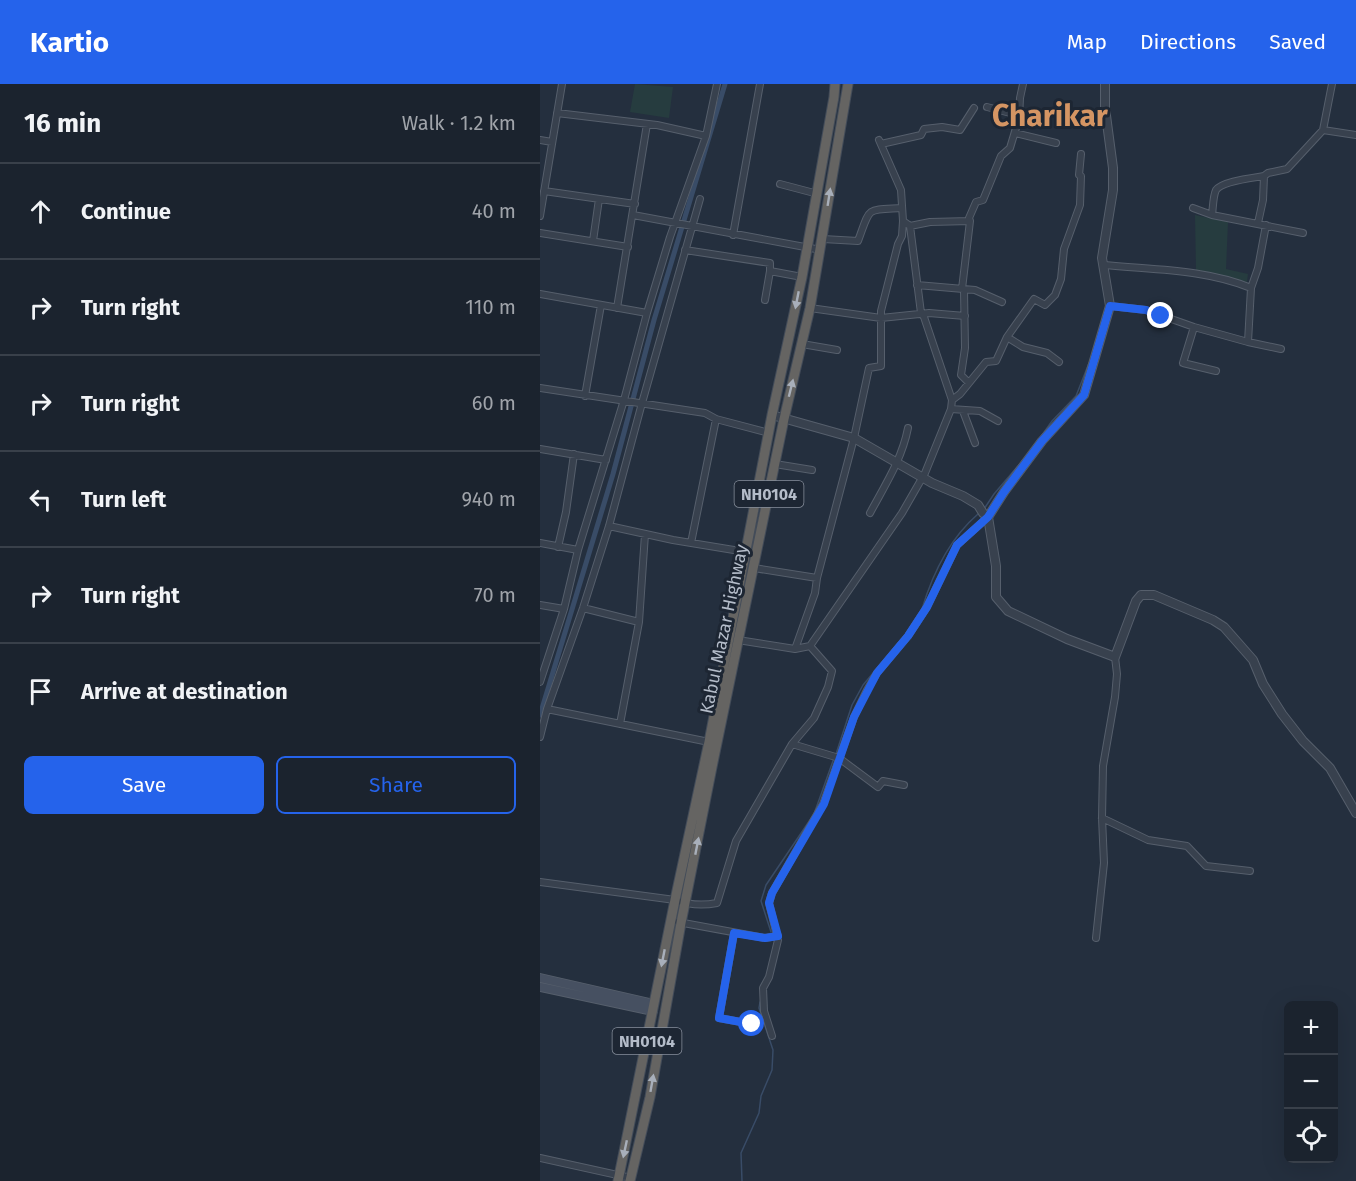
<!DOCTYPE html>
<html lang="en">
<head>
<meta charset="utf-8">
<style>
	:root { --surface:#1b232e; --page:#242b36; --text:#f1f3f6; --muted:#a0a4aa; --line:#39404a; --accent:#2563eb }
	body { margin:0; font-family:"Fira Sans",sans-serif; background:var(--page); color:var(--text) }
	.controls { position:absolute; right:18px; bottom:18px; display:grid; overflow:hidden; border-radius:9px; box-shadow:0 6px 24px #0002 }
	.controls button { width:54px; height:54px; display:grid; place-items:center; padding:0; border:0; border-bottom:2px solid var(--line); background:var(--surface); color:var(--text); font:30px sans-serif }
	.stop { position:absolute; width:18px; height:18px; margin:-14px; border:4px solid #2563eb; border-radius:50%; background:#fff }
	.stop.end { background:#2563eb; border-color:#fff; box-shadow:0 2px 6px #0008 }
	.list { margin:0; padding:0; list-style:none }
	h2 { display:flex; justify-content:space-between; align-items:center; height:78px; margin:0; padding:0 24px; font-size:26px }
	h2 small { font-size:20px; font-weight:400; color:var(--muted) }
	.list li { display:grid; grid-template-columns:39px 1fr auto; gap:18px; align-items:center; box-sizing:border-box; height:96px; padding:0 24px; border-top:2px solid var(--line) }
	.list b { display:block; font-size:22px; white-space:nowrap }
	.list em { font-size:20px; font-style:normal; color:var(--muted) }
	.actions { display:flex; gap:12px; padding:18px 24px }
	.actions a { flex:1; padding:14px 0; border:2px solid var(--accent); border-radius:9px; text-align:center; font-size:21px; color:var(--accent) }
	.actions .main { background:var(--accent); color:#fff }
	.icon { flex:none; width:33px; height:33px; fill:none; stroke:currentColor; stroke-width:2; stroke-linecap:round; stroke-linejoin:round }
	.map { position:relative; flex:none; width:816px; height:1097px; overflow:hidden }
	header { display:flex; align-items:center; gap:36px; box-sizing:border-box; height:84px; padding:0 30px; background:var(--accent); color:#fff }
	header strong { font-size:28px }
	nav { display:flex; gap:33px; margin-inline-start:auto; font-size:21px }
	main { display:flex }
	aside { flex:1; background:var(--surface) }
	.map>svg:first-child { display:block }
	.green { fill:#263c3f }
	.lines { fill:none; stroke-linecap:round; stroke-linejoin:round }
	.stream { stroke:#394c67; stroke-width:1.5 }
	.canal { stroke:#394c67; stroke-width:5 }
	.minor-casing { stroke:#565f6c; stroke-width:8 }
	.tertiary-casing { stroke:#565f6c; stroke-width:10 }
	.secondary-casing { stroke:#565f6c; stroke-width:10 }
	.trunk-casing { stroke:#434c59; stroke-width:11 }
	.minor { stroke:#38414e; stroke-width:6 }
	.tertiary { stroke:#38414e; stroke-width:8 }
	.secondary { stroke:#465061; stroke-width:8 }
	.trunk { stroke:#656462; stroke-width:9 }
	.oneway { fill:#a8afba }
	.route { stroke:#2563eb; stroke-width:8 }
	.labels { text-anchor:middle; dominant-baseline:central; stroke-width:6; stroke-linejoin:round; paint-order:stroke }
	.shield { fill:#1d2633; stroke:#878f9c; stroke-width:1.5 }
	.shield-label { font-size:16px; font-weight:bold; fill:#b4bcc9 }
	.street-label { font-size:18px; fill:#b4bcc9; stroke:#1d2633 }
	.town-label { font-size:30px; font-weight:bold; fill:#d59563; stroke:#1d2633 }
</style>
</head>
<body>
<header>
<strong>Kartio</strong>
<nav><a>Map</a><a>Directions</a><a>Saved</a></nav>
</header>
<main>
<aside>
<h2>16 min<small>Walk · 1.2 km</small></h2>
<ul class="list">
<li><svg class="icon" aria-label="ahead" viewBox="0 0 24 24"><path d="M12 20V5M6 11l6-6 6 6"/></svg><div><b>Continue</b></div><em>40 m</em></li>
<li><svg class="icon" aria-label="right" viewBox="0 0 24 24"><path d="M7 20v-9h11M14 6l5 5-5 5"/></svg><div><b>Turn right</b></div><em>110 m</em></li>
<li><svg class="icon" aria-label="right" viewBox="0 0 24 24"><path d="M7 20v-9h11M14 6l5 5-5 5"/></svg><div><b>Turn right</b></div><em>60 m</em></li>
<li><svg class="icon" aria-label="left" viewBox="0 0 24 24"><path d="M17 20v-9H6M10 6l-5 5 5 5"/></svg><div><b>Turn left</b></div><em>940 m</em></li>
<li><svg class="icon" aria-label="right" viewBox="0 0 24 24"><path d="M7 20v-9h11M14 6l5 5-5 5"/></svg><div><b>Turn right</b></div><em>70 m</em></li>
<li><svg class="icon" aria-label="arrive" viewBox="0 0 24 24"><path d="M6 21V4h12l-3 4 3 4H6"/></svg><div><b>Arrive at destination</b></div></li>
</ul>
<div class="actions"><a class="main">Save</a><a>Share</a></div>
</aside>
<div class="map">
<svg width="816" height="1097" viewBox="0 0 816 1097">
	<rect width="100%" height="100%" fill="#242f3e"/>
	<path class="green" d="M95,0L133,3L129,34L90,28Z
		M655,131L688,138L686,185L708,190L707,198L656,186Z"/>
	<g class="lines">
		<path class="stream" d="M500,354L512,337L536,312L549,279
			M444,425L454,410L484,375
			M382,525C393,488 409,455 438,430
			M296,670L312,621L323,601L359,558
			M231,848L221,817L226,801L274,730L294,674
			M202,1097L201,1069L219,1029L221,1012L232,986L233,966L219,924L220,918"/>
		<path class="canal" d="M0,631L73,390L114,236L185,0"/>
		<g class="minor-casing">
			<path id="minor" d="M447,23L478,31L479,34
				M17,29L117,41L166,52
				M783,46L816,51
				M475,49L516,59
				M0,56L12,58
				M341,60L381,51L384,45L402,43L420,46L434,24
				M240,100L278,110
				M4,107L95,120
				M653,124L672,131L763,149
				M93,131L281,166
				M672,131C673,124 673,112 676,106C682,97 713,94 724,92
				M0,132L22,0
				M718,139L723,116L724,92L728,89L747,85L783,46L792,0
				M370,142L390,138L430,137
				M0,149L88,163
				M193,151L220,0
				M283,155L318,157C331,122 325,126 362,124
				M53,157L59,115
				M145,166L230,179V187L225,216
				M564,181C613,186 665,185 711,204L708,258
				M230,187L262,193
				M377,201L435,206L462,218
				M711,204L718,184L726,141
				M422,205L430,137L429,134L436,118L443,116L461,72L470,64L479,34L480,14L483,0
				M424,206L425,264L421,291L429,299
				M0,210L107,229
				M570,222L606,226L654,243L708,258L741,265
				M77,224L107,40
				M270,224L341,234L389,229L425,232
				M654,243L643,279L676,287
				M467,253L483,263L507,269L519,278
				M262,260L297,266
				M0,304L165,329L176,335L229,349
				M45,312L61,221
				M412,316L420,310L446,278L456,277L467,253L494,215L505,221L515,211L521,195L524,165L540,121L541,92L539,91L541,70
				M411,325L440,327L458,337
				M423,327L435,359
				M0,365L66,376
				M235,380L272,386
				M330,429C345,401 362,375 368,344
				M69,442L133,456L206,468
				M0,459L38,466
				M151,459L176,335
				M18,463L26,428L34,370
				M214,484L277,494
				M0,521L24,525
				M43,524L99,538
				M198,556L255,565L270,562L362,429L385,389L411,325L412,316L384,233L381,229L370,142L363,137L361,106L339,56
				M255,565L275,509L277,494L314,354L329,284L341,282V227L358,160L362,152L363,137
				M0,598L24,525L38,466L84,316L107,229L130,153L166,52L177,0
				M7,625L169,658
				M80,640L99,538L105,450
				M0,653L7,625L43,524L69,442L102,319L160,115
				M252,660L274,634L288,603L292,587L270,562
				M562,734L608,756L647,762L666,782L710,787
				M0,798L135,816C149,821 162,822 177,819L196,757L252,660L299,674L338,703L343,697L364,701
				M138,838L225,854L238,852
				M194,849L179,934L212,940
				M556,854L564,779L562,734L563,682L575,613L577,590L575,573
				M232,952L224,927L223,904L229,893L238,856L229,819L232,809L283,720L314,633L327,606L337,589L368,552L387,523L417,461L448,433
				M0,1074L91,1094"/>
		</g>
		<g class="tertiary-casing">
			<path id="tertiary" d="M565,0V24L573,84V106L562,174L570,222L544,311L502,357L464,408L448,433L456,482V513L468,527L527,555L575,573L596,517L601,511H614L673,536L684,543L713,576L723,600L742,630L763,657L790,684L816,729
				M232,331L314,354L392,399L423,412L438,421L443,429L448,433"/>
		</g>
		<g class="secondary-casing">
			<path id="secondary" d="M0,894L114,920
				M0,903L113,927"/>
		</g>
		<g class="trunk-casing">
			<path id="trunk" d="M78,1097L135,816L169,658L232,331L262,193L294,13L295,0
				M90,1097L110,1013L141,839L172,683L244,335L270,224L308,0"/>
		</g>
		<use href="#minor" class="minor"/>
		<use href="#tertiary" class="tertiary"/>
		<use href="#secondary" class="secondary"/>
		<use href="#trunk" class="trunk"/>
	</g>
	<defs><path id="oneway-solid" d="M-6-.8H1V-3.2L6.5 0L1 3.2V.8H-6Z" transform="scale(1.5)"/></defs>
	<g class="oneway">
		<use href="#oneway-solid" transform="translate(289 113) rotate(-81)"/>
		<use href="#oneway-solid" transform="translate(257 216) rotate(101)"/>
		<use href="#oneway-solid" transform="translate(251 304) rotate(-76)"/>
		<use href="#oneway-solid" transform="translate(157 762) rotate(-79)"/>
		<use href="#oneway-solid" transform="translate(123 874) rotate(101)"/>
		<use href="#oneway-solid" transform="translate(112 999) rotate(-80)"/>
		<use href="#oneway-solid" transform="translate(85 1065) rotate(102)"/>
	</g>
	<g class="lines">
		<path class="route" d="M212,940L179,934L194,849L225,854L238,852L229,819L232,809L284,720L314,633L337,589L368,552L387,523L417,461L448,433L464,408L502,357L544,311L570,222L606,226L621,232"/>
	</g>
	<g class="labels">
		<g class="shield">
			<rect x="194.5" y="397" width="69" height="26" rx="4.5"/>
			<rect x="72.5" y="944" width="69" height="26" rx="4.5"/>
		</g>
		<g class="shield-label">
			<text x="229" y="410">NH0104</text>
			<text x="107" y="957">NH0104</text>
		</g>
		<g class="street-label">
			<text transform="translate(184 545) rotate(-78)">Kabul Mazar Highway</text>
		</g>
		<g class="town-label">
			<text x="510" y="32">Charikar</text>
		</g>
	</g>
</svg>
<div class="controls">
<button>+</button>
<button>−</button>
<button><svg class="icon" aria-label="locate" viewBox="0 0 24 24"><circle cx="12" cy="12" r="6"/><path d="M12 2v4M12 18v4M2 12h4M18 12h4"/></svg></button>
</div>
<div class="stop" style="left:212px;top:940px"></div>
<div class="stop end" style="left:621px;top:232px"></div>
</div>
</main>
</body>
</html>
